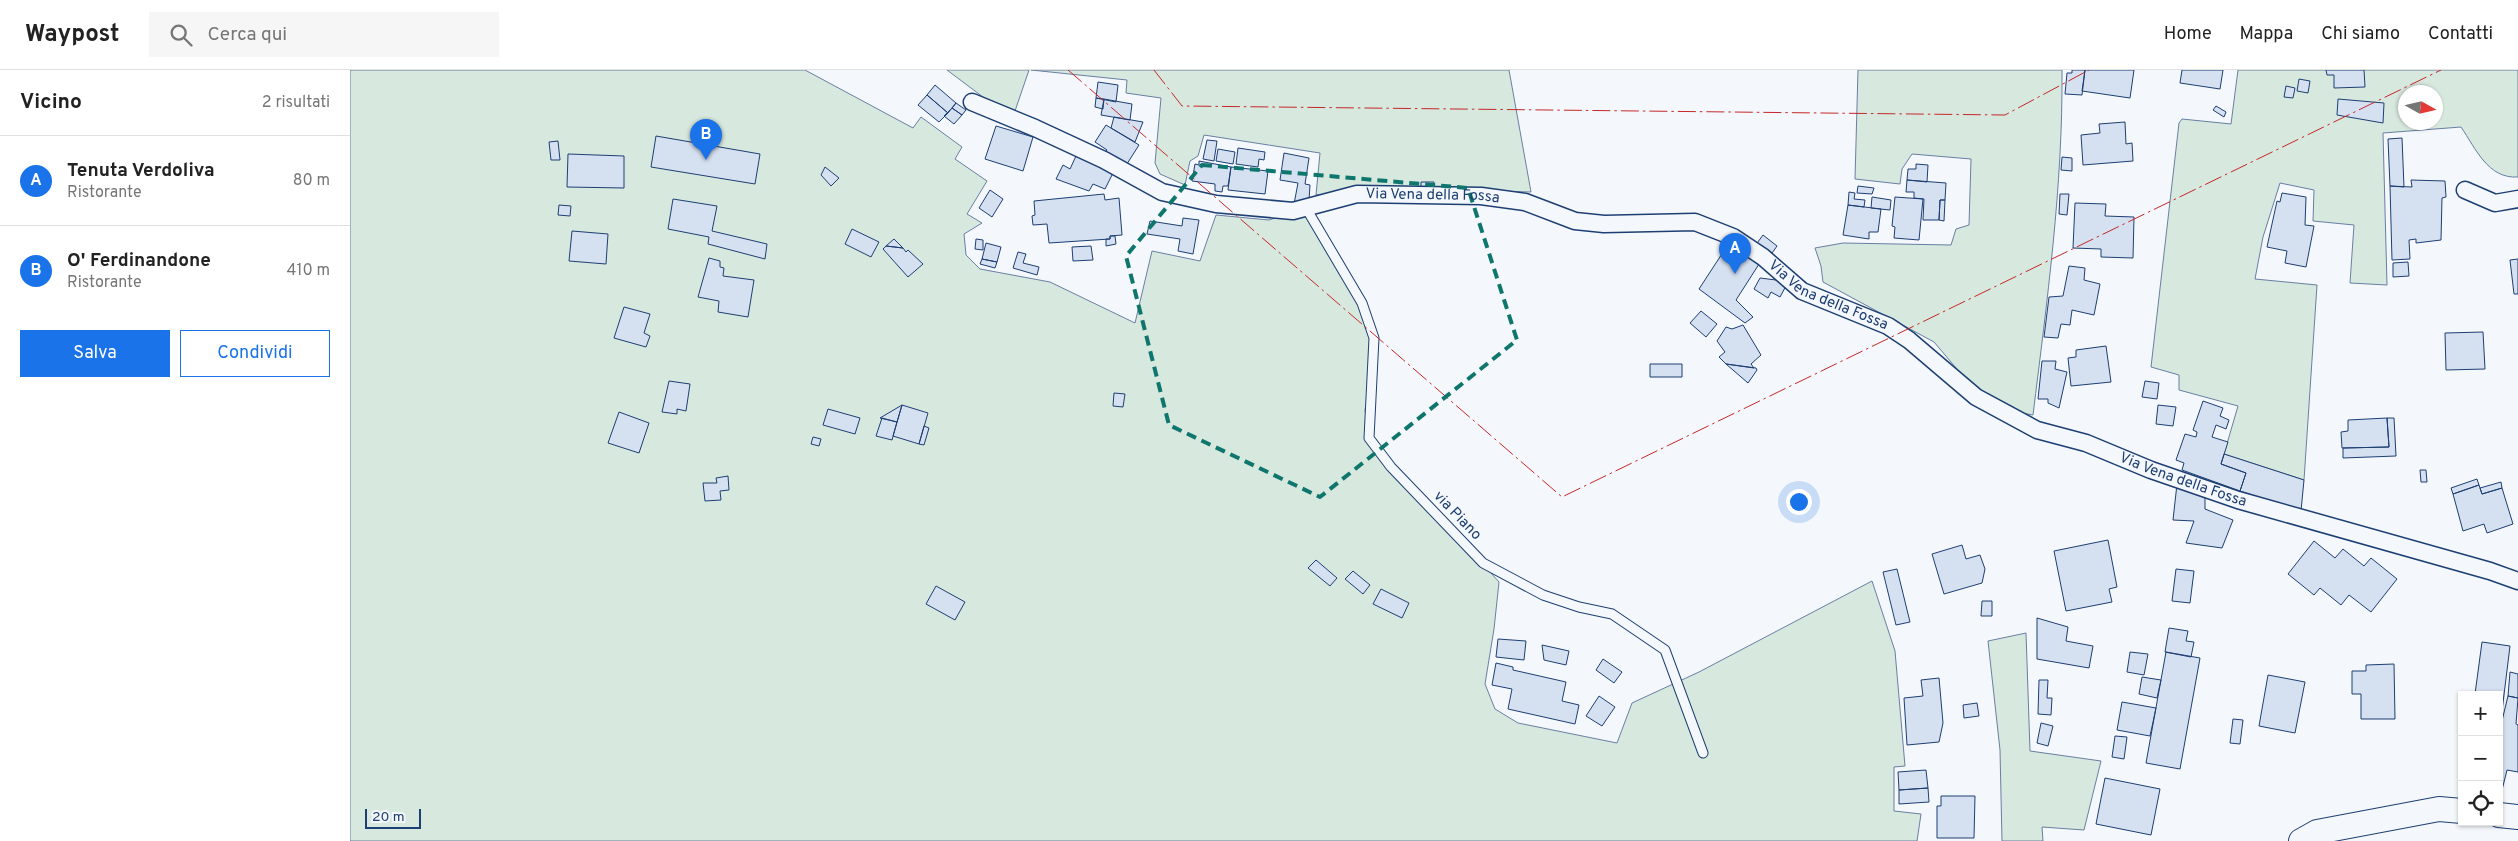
<!DOCTYPE html>
<html lang="it">
<head>
<meta charset="utf-8">
<style>
	:root { --surface:#fff; --page:#f6f6f6; --text:#222; --muted:#767676; --line:#e0e0e0; --accent:#1a73e8 }
	body { margin:0; font-family:Overpass,sans-serif; background:var(--page); color:var(--text) }
	.controls { position:absolute; right:15px; bottom:15px; display:grid; overflow:hidden; border-radius:0px; box-shadow:0 1px 4px #0004 }
	.controls button { width:45px; height:45px; display:grid; place-items:center; padding:0; border:0; border-bottom:1px solid var(--line); background:var(--surface); color:var(--text); font:25px sans-serif }
	.compass { position:absolute; left:2048px; top:15px; width:45px; height:45px; border-radius:50%; background:var(--surface); box-shadow:0 1px 4px #0004; rotate:98deg }
	.scale { position:absolute; left:15px; bottom:12px; width:56px; box-sizing:border-box; padding-left:5px; border:2px solid #1d3f73; border-top:0; font-size:14px; line-height:18px; white-space:nowrap; color:#1d3f73; -webkit-text-stroke:4px #f4f7fb; paint-order:stroke }
	.you { position:absolute; left:1448px; top:431px; width:18px; height:18px; margin:-12px; border:4px solid #fff; border-radius:50%; background:#1a73e8; box-shadow:0 0 0 8px #1a73e833 }
	.badge { display:grid; place-items:center; width:32px; height:32px; border-radius:50%; background:var(--accent); color:#fff; font-size:16px; font-weight:700 }
	.pin { position:absolute; translate:-50% -41px; filter:drop-shadow(0 1px 2px #0008) }
	.pin::after { content:''; position:absolute; top:26px; width:18px; height:15px; background:inherit; clip-path:polygon(0 0,100% 0,50% 100%) }
	.list { margin:0; padding:0; list-style:none }
	h2 { display:flex; justify-content:space-between; align-items:center; height:65px; margin:0; padding:0 20px; font-size:21px }
	h2 small { font-size:16px; font-weight:400; color:var(--muted) }
	.list li { display:grid; grid-template-columns:32px 1fr auto; gap:15px; align-items:center; box-sizing:border-box; height:90px; padding:0 20px; border-top:1px solid var(--line) }
	.list b { display:block; font-size:19px; white-space:nowrap }
	.list p { margin:0; font-size:16px; white-space:nowrap; color:var(--muted) }
	.list em { font-size:16px; font-style:normal; color:var(--muted) }
	.actions { display:flex; gap:10px; padding:15px 20px }
	.actions a { flex:1; padding:11px 0; border:1px solid var(--accent); border-radius:0px; text-align:center; font-size:18px; color:var(--accent) }
	.actions .main { background:var(--accent); color:#fff }
	.icon { flex:none; width:28px; height:28px; fill:none; stroke:currentColor; stroke-width:2; stroke-linecap:round; stroke-linejoin:round }
	.map { position:relative; flex:none; width:2168px; height:771px; overflow:hidden }
	header { display:flex; align-items:center; gap:30px; box-sizing:border-box; height:70px; padding:0 25px; background:var(--surface); border-bottom:1px solid var(--line) }
	header strong { font-size:24px }
	nav { display:flex; gap:28px; margin-inline-start:auto; font-size:18px }
	.search { width:350px; height:45px; background:var(--page); display:flex; align-items:center; gap:12px; box-sizing:border-box; padding:0 18px; border-radius:0px; color:var(--muted); font-size:19px }
	main { display:flex }
	aside { flex:1; background:var(--surface) }
	.map>svg:first-child { display:block }
	.green { fill:#d7e8df; stroke:#687fa3; fill-rule:evenodd }
	.building { fill:#d5e0f0; stroke:#1d3f73 }
	.lines { fill:none; stroke-linecap:round; stroke-linejoin:round }
	.lane-casing { stroke:#1d3f73; stroke-width:11 }
	.street-casing { stroke:#1d3f73; stroke-width:19 }
	.secondary-casing { stroke:#1d3f73; stroke-width:26 }
	.lane { stroke:#f4f7fb; stroke-width:9 }
	.street { stroke:#f4f7fb; stroke-width:16 }
	.secondary { stroke:#f4f7fb; stroke-width:24 }
	.power { stroke:#c62828; stroke-width:1; stroke-dasharray:18 4 2.5 4; stroke-linecap:butt }
	.marked { fill:none; stroke:#0f766e; stroke-width:4; stroke-dasharray:10 6; stroke-linejoin:round }
	.labels { text-anchor:middle; dominant-baseline:central; stroke-width:4; stroke-linejoin:round; paint-order:stroke }
	.street-label { font-size:15px; fill:#1d3f73; stroke:#f4f7fb }
</style>
</head>
<body>
<header>
<strong>Waypost</strong>
<div class="search"><svg class="icon" aria-label="search" viewBox="0 0 24 24"><circle cx="10" cy="10" r="6"/><path d="M15 15l6 6"/></svg>Cerca qui</div>
<nav><a>Home</a><a>Mappa</a><a>Chi siamo</a><a>Contatti</a></nav>
</header>
<main>
<aside>
<h2>Vicino<small>2 risultati</small></h2>
<ul class="list">
<li><span class="badge">A</span><div><b>Tenuta Verdoliva</b><p>Ristorante</p></div><em>80 m</em></li>
<li><span class="badge">B</span><div><b>O' Ferdinandone</b><p>Ristorante</p></div><em>410 m</em></li>
</ul>
<div class="actions"><a class="main">Salva</a><a>Condividi</a></div>
</aside>
<div class="map">
<svg width="2168" height="771" viewBox="0 0 2168 771">
	<rect width="100%" height="100%" fill="#f4f7fb"/>
	<path class="green" d="M0,0H455L563,58L571,47L612,77L605,89L637,111L617,144L632,153L614,164L616,185L630,199L700,212L785,253L802,181L850,191L866,145L919,150L956,138L1017,240L1024,298L1015,340L1019,368L1149,512L1144,559L1135,614L1145,639L1168,653L1267,673L1282,633L1349,602L1522,511L1545,581L1555,696L1544,697V741L1571,744L1567,771H0Z
		M597,0H679L665,41L641,33Z
		M681,0H1159L1181,122L1034,118L966,125L970,83L854,65L848,86L840,91L835,115L810,104L805,93L811,28L776,23L777,10Z
		M1508,0H1712C1713,116 1697,231 1683,345L1661,341L1640,329L1612,305L1584,272L1473,212L1471,196L1465,178L1493,173L1601,175L1606,159L1619,155L1621,89L1562,84L1552,99L1550,114L1505,109Z
		M1888,0H2168V107C2138,109 2126,79 2111,57L2033,63L2037,215L2000,213L2004,155L1963,151L1964,120L1930,113L1913,167L1905,209L1967,215L1954,410L1874,384L1888,336L1829,320V305L1801,297L1829,53L1832,49L1881,54ZM2056,22H2086V52H2056Z
		M1676,563L1680,681L1751,691L1734,760L1692,757L1693,771H1652L1650,680L1638,571Z"/>
	<path class="building" d="M1722,0H1735L1732,25L1715,24L1717,3H1722Z
		M1735,0H1784L1780,28L1732,21Z
		M1832,0H1873L1870,19L1830,13Z
		M1976,0H2014L2015,17L1984,18V5H1977Z
		M1949,9L1960,11L1958,23L1947,21Z
		M748,12L768,15L766,32L746,28Z
		M585,15L606,33L598,43L577,25Z
		M1936,16L1945,18L1943,28L1934,27Z
		M577,25L598,43L589,52L568,35Z
		M746,28L754,29L753,39L745,37Z
		M754,29L782,34L780,50L751,45Z
		M1988,29L2034,33L2033,53L1987,45Z
		M606,33L616,40L612,45L602,38Z
		M1866,36L1876,42L1874,47L1863,40Z
		M602,38L612,45L604,54L594,46Z
		M764,47L793,52L785,72L761,58Z
		M1775,52L1776,74L1782,73L1783,91L1733,95L1731,65L1750,63L1749,54Z
		M756,55L789,75L775,97L754,84L757,80L745,72Z
		M646,56L683,67L673,101L635,89Z
		M306,66L410,84L405,114L301,97Z
		M2052,68L2054,117L2040,116L2038,69Z
		M857,70L867,71L864,91L853,89Z
		M208,71L210,90H201L199,72Z
		M888,78L915,82L914,90L909,89L908,97L886,94Z
		M868,79L885,82L883,94L866,91Z
		M934,83L959,88L955,114L960,115L959,130L944,134L948,113L930,110Z
		M218,84L274,86V118L217,117Z
		M726,86L763,103L755,119L743,114L739,121L706,109L713,95L720,99Z
		M1712,87L1722,88V101L1711,100Z
		M849,91L881,97L878,116H873L872,122L865,121V114L842,111L845,94L849,95Z
		M1566,94L1578,95L1577,112L1557,110L1558,99H1566Z
		M475,97L489,108L481,116L471,105Z
		M881,97L918,101L915,124L878,120Z
		M1557,110L1596,113L1595,130H1590L1589,150H1573L1574,129L1564,128V122H1556Z
		M2061,110L2095,111L2096,127L2092,128L2091,170L2066,173V169L2059,170L2060,189L2042,190L2040,116L2062,117Z
		M1071,112H1084V121H1071Z
		M1508,116L1524,118L1522,124L1507,123Z
		M640,120L653,129L642,147L629,138Z
		M1499,122L1505,123L1504,129L1515,130L1514,137L1498,135Z
		M1932,123L1956,127L1955,155L1964,156L1956,197L1935,193L1937,181L1917,177L1927,131L1930,132Z
		M754,124L755,130L769,128L772,165L760,166V169L699,173L697,154L683,155L682,146L685,145L684,131Z
		M1710,124H1719L1717,145L1709,144Z
		M1522,127L1541,130L1540,140L1521,138Z
		M1545,127L1573,129L1569,170L1544,168L1545,157L1542,156Z
		M323,129L367,136L362,161L417,174L415,189L358,174L359,167L318,159Z
		M1590,130H1595L1594,151L1589,150Z
		M1725,133L1756,134L1755,146L1784,147L1783,188L1751,187V179L1723,178Z
		M209,135L221,136L220,146L208,145Z
		M1498,135L1531,139L1528,162H1519V169L1493,165Z
		M833,148L849,150L843,184L828,181L830,169L797,164L800,151L832,156Z
		M502,159L529,172L521,187L495,174Z
		M222,161L258,164L256,194L219,191Z
		M1413,165L1427,176L1420,186L1405,176Z
		M760,166H765L766,174L756,176V169H760Z
		M544,169L553,178L536,176Z
		M626,169L633,170V180L625,179Z
		M1381,170L1411,191L1386,230L1403,247L1395,253L1349,219Z
		M636,173L651,177L647,192L632,189Z
		M536,176L553,178L556,182L558,180L573,194L558,207L533,179Z
		M741,176L743,190L723,191L722,177Z
		M668,182L676,184L673,193L689,197L687,205L663,198Z
		M359,188L370,191V197L374,198L373,206L404,210L398,247L368,242L369,231L348,227Z
		M632,189L647,192L645,198L630,194Z
		M2168,189V224H2164L2160,190Z
		M2058,192L2059,206L2043,207V193Z
		M1719,196L1735,198L1734,210L1750,214L1744,245L1722,240L1720,255L1711,254L1708,268L1694,267L1699,227L1713,226Z
		M1410,208L1426,210L1436,216L1430,227L1421,222L1418,228L1404,219Z
		M274,237L300,244L294,263L300,266L296,277L264,268Z
		M1351,241L1367,254L1356,267L1340,253Z
		M1393,255L1411,285L1401,294L1404,298L1376,294L1369,287L1375,282L1367,271L1376,257L1382,259Z
		M2133,262L2135,299L2096,300L2095,263Z
		M1756,276L1761,312L1721,316L1718,288L1726,287V280Z
		M1692,291H1706L1705,299L1717,302L1709,338L1698,333V329H1688Z
		M1300,294H1332V307H1300Z
		M1376,294L1406,298L1407,300L1398,313Z
		M319,311L340,314L336,341L327,339V344L312,342Z
		M1795,311L1809,313L1807,329L1792,327Z
		M764,323L775,324L773,337L763,336Z
		M1853,331L1873,338L1870,346L1879,350L1876,359L1866,355L1862,367L1878,372L1871,394L1896,403L1890,421L1832,400L1834,393L1826,390L1835,364L1846,367L1847,362L1843,360Z
		M552,335L578,343L569,374L543,366Z
		M552,335L547,352L530,348Z
		M1808,335L1826,337L1823,356L1806,354Z
		M478,339L510,348L505,364L473,355Z
		M269,342L299,353L289,383L258,373Z
		M532,348L547,352L542,370L526,366Z
		M2037,348L2039,377L1992,378L1991,362L1998,361V350Z
		M2037,348H2044L2046,386L1993,388V378L2039,377Z
		M574,356L579,358L574,375L569,374Z
		M463,367L471,369L469,376L461,374Z
		M1874,384L1954,410L1951,441L1890,421L1896,403L1871,394Z
		M2070,400H2076L2077,412H2071Z
		M378,406L379,420L370,421L371,430L355,431L353,413H367L366,408Z
		M2127,409L2129,415L2103,424L2101,418Z
		M2151,412L2152,418L2132,424L2130,418Z
		M1827,414L1855,424V439L1883,450L1872,478L1836,473L1844,451L1823,450Z
		M2129,415L2132,424L2152,418L2163,454L2137,463L2134,454L2113,461L2103,424Z
		M1758,470L1767,517L1759,519L1762,532L1716,541L1704,481Z
		M1964,471L1985,488L1993,479L2014,496L2021,488L2047,509L2021,542L1999,525L1991,535L1970,518L1964,525L1938,504Z
		M1612,475L1616,489L1630,485L1635,499L1632,513L1594,524L1582,484Z
		M966,490L987,508L980,516L958,498Z
		M1547,499L1560,552L1546,555L1533,502Z
		M1826,499L1844,501L1840,533L1822,531Z
		M1003,501L1020,515L1013,524L995,509Z
		M586,516L615,532L605,550L576,534Z
		M1031,519L1059,533L1052,548L1023,534Z
		M1632,531H1642V546H1631Z
		M1687,548L1718,557L1716,571L1743,576L1739,598L1687,589Z
		M1819,558L1838,561L1836,571L1844,572L1841,587L1815,582Z
		M1148,569L1176,571L1174,590L1146,587Z
		M2132,572L2160,576L2152,641H2149V625L2125,624Z
		M1192,575L1219,581L1216,595L1194,590Z
		M1780,582L1798,584L1794,605L1777,602Z
		M1816,582L1850,588L1830,699L1796,693Z
		M1253,589L1272,602L1264,613L1246,600Z
		M1146,593L1163,597V600L1216,612L1212,631L1229,635L1225,654L1158,639L1162,619L1142,615Z
		M2044,594L2045,649H2011V624H2002V601H2016V595Z
		M2160,602L2168,604V628L2158,626Z
		M1918,605L1955,612L1945,663L1909,656Z
		M1792,607L1811,610L1807,628L1789,624Z
		M1589,608L1593,653L1589,672L1557,675L1554,628L1573,626L1571,610Z
		M1689,610H1698L1697,628H1702L1701,645L1688,644Z
		M1249,626L1265,637L1252,656L1236,646Z
		M2158,626L2168,628L2166,654L2168,655V702L2157,700L2150,728L2149,663Z
		M1772,632L1806,638L1800,666L1767,660Z
		M1627,633L1629,646L1614,648L1613,635Z
		M1883,649L1893,650L1890,674L1880,673Z
		M1691,653L1703,656L1698,676L1687,673Z
		M1765,666L1777,667L1774,689L1762,687Z
		M1576,700L1578,718L1549,720L1548,702Z
		M1755,708L1810,719L1801,765L1746,754Z
		M1578,718L1579,732L1549,734V720Z
		M1591,726H1625L1624,768H1587V736H1591Z"/>
	<g class="lines">
		<g class="lane-casing">
			<path id="lane" d="M956,138L1012,233L1024,268L1019,368L1041,397L1133,493L1193,525L1229,537L1262,544L1315,580L1353,683"/>
		</g>
		<g class="street-casing">
			<g id="street">
				<path id="s1" d="M622,32L685,58L754,90L812,122L866,134L943,141L1007,124L1131,126L1175,132L1225,151L1254,154L1345,152L1383,167L1413,187L1452,221L1538,256L1559,270L1626,327L1687,360L1736,373L1801,400L1888,430L2140,501L2168,511"/>
				<path d="M2115,120L2145,133L2168,129"/>
			</g>
		</g>
		<g class="secondary-casing">
			<path id="secondary" d="M2149,745L2168,747
				M1951,771L1967,762L2089,739L2112,741"/>
		</g>
		<use href="#lane" class="lane"/>
		<use href="#street" class="street"/>
		<use href="#secondary" class="secondary"/>
		<path class="power" d="M718,0L1212,427L2091,0
			M804,0L832,36L1655,45L1739,0"/>
	</g>
	<path class="marked" d="M852,95L1118,118L1167,270L970,427L819,355L776,186Z"/>
	<g class="labels">
		<g class="street-label">
			<text stroke="none"><textPath href="#s1" startOffset="485">Via Vena della Fossa</textPath></text>
			<text stroke="none"><textPath href="#s1" startOffset="905">Via Vena della Fossa</textPath></text>
			<text stroke="none"><textPath href="#s1" startOffset="1310">Via Vena della Fossa</textPath></text>
			<text transform="translate(1107 446) rotate(46)">via Piano</text>
		</g>
	</g>
</svg>
<div class="controls">
<button>+</button>
<button>−</button>
<button><svg class="icon" aria-label="locate" viewBox="0 0 24 24"><circle cx="12" cy="12" r="6"/><path d="M12 2v4M12 18v4M2 12h4M18 12h4"/></svg></button>
</div>
<svg class="compass" viewBox="-18 -18 36 36"><path d="M0-13l5 13h-10z" fill="#e53935"/><path d="M0 13l5-13h-10z" fill="#767676"/></svg>
<div class="scale">20 m</div>
<div class="you"></div>
<div class="pin badge" style="left:1385px;top:204px">A</div>
<div class="pin badge" style="left:356px;top:90px">B</div>
</div>
</main>
</body>
</html>
